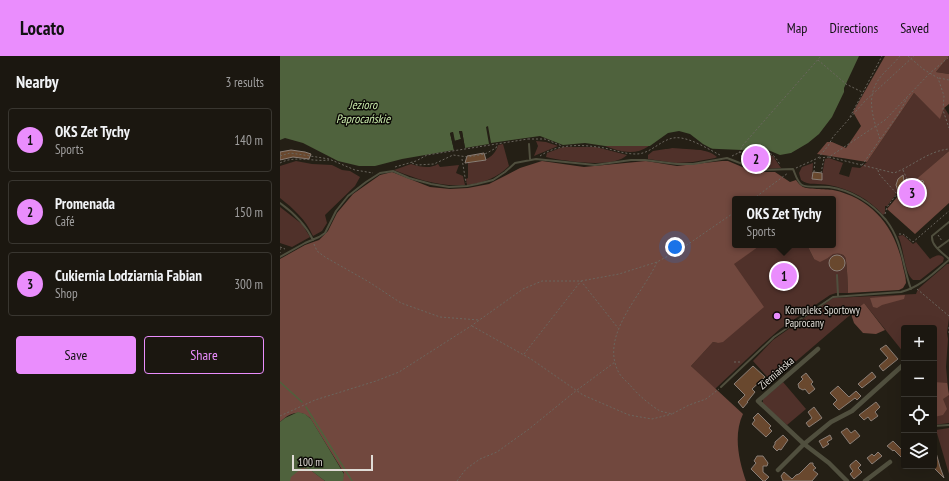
<!DOCTYPE html>
<html lang="en">
<head>
<meta charset="utf-8">
<style>
	:root { --surface:#1b1710; --page:#242019; --text:#f1f3f6; --muted:#a09f9f; --line:#393630; --accent:#ea8dfd }
	body { margin:0; font-family:"PT Sans Narrow",sans-serif; background:var(--page); color:var(--text) }
	.controls { position:absolute; right:12px; bottom:12px; display:grid; overflow:hidden; border-radius:4px; box-shadow:0 4px 16px #0002 }
	.controls button { width:36px; height:36px; display:grid; place-items:center; padding:0; border:0; border-bottom:1px solid var(--line); background:var(--surface); color:var(--text); font:20px sans-serif }
	.scale { position:absolute; left:12px; bottom:10px; width:81px; box-sizing:border-box; padding-left:4px; border:2px solid #e0dcd6; border-top:0; font-size:11px; line-height:14px; white-space:nowrap; color:#e0dcd6; -webkit-text-stroke:3px #0b0905; paint-order:stroke }
	.you { position:absolute; left:395px; top:191px; width:14px; height:14px; margin:-10px; border:3px solid #fff; border-radius:50%; background:#1a73e8; box-shadow:0 0 0 6px #1a73e833 }
	.badge { display:grid; place-items:center; width:26px; height:26px; border-radius:50%; background:var(--accent); color:#111; font-size:13px; font-weight:700 }
	.pin { position:absolute; translate:-50% -50%; border:2px solid #fff; box-shadow:0 1px 4px #0006 }
	.popup { position:absolute; left:452px; top:140px; width:104px; height:52px; box-sizing:border-box; display:grid; place-content:center; border-radius:4px; background:var(--surface); filter:drop-shadow(0 1px 3px #0005); font-size:13px; white-space:nowrap; color:var(--muted) }
	.popup b { font-size:15px; color:var(--text) }
	.popup::after { content:''; position:absolute; left:50%; top:100%; margin-left:-8px; border:8px solid transparent; border-top-color:var(--surface) }
	.list { margin:0; padding:0; list-style:none }
	h2 { display:flex; justify-content:space-between; align-items:center; height:52px; margin:0; padding:0 16px; font-size:17px }
	h2 small { font-size:13px; font-weight:400; color:var(--muted) }
	.list li { display:grid; grid-template-columns:26px 1fr auto; gap:12px; align-items:center; box-sizing:border-box; height:64px; margin:0 8px 8px; padding:0 8px; border:1px solid var(--line); border-radius:4px }
	.list b { display:block; font-size:15px; white-space:nowrap }
	.list p { margin:0; font-size:13px; white-space:nowrap; color:var(--muted) }
	.list em { font-size:13px; font-style:normal; color:var(--muted) }
	.actions { display:flex; gap:8px; padding:12px 16px }
	.actions a { flex:1; padding:9px 0; border:1px solid var(--accent); border-radius:4px; text-align:center; font-size:14px; color:var(--accent) }
	.actions .main { background:var(--accent); color:#111 }
	.icon { flex:none; width:22px; height:22px; fill:none; stroke:currentColor; stroke-width:2; stroke-linecap:round; stroke-linejoin:round }
	.map { position:relative; flex:none; width:669px; height:425px; overflow:hidden }
	header { display:flex; align-items:center; gap:24px; box-sizing:border-box; height:56px; padding:0 20px; background:var(--accent); color:#111 }
	header strong { font-size:19px }
	nav { display:flex; gap:22px; margin-inline-start:auto; font-size:14px }
	main { display:flex }
	aside { flex:1; background:var(--surface) }
	.map>svg:first-child { display:block }
	.green { fill:#50312a }
	.forest { fill:#71483e }
	.water { fill:#4f623d }
	.pier { fill:#241f15 }
	.lines { fill:none; stroke-linecap:round; stroke-linejoin:round }
	.stream { stroke:#4f623d; stroke-width:1.5 }
	.building { fill:#69482e; stroke:#8a7e76 }
	.path { stroke:#6b665e; stroke-width:1; stroke-dasharray:2 2; stroke-linecap:butt }
	.lane { stroke:#504f3e; stroke-width:2 }
	.street { stroke:#504f3e; stroke-width:4.5 }
	.poi-dot { fill:#ea8dfd; stroke:#0b0905; stroke-width:1.5 }
	.labels { text-anchor:middle; dominant-baseline:central; stroke-width:3; stroke-linejoin:round; paint-order:stroke }
	.poi-label { font-size:11px; fill:#e0dcd6; stroke:#0b0905; text-anchor:start }
	.street-label { font-size:11px; fill:#e0dcd6; stroke:#0b0905 }
	.water-label { font-size:12px; font-style:italic; fill:#caebac; stroke:#0b0905 }
</style>
</head>
<body>
<header>
<strong>Locato</strong>
<nav><a>Map</a><a>Directions</a><a>Saved</a></nav>
</header>
<main>
<aside>
<h2>Nearby<small>3 results</small></h2>
<ul class="list">
<li><span class="badge">1</span><div><b>OKS Zet Tychy</b><p>Sports</p></div><em>140 m</em></li>
<li><span class="badge">2</span><div><b>Promenada</b><p>Café</p></div><em>150 m</em></li>
<li><span class="badge">3</span><div><b>Cukiernia Lodziarnia Fabian</b><p>Shop</p></div><em>300 m</em></li>
</ul>
<div class="actions"><a class="main">Save</a><a>Share</a></div>
</aside>
<div class="map">
<svg width="669" height="425" viewBox="0 0 669 425">
	<rect width="100%" height="100%" fill="#241f15"/>
	<path class="green" d="M669,0V18L656,16Z
		M634,37L660,62L664,51L669,59V95L621,137H617L607,150H605V157L603,159C589,143 570,133 549,129C539,127 528,130 521,124L519,117L522,111L533,107L532,123L541,124L545,103L549,102L563,107L559,118L569,121L572,111L580,112L587,106Z
		M256,85L266,86L278,90L254,100L258,90Z
		M223,88L229,110C217,122 203,127 187,129L186,123L188,122V107C201,105 214,104 218,89Z
		M325,90H369C355,100 340,96 325,90Z
		M283,91H316L347,99C334,113 284,105 266,101L267,97Z
		M392,92C404,92 428,92 437,101L435,102L413,106L396,107L368,103V99L373,95Z
		M484,97L493,100L501,112L484,113L483,107L490,108L486,104Z
		M16,105L32,108L52,109L62,114L70,115L80,121L75,130L45,159L47,167L42,175L33,180C26,164 14,153 0,142V110Z
		M131,108C141,111 150,113 158,108L160,111L179,109L176,117L183,120L185,129C159,131 137,123 114,114Z
		M0,151L22,168L30,181L12,191L0,187Z
		M623,179L633,188L636,186L650,203C655,200 660,197 664,202L663,206L640,224H633C624,217 624,191 618,180Z
		M481,189H527L534,203L548,202L553,197C557,197 562,197 565,201C567,204 568,231 568,237H556L550,239L500,273L484,287L435,333L411,310L433,286L438,287L454,207Z
		M667,208H669V262L667,277L668,283L666,311L669,342V367L654,369V272H624V297L584,247L492,326L473,305L493,284L553,242L636,238L638,233Z
		M503,326L526,353L507,369L483,348V343Z
		M669,372V418L656,374Z"/>
	<path class="forest" d="M605,0H669L656,16L669,18V48L664,52L660,63L634,37L587,106L537,98L547,86H552L566,92L581,70L573,56Z
		M669,95V147L635,178L607,153L619,139L628,146L640,132L633,126Z
		M262,105L304,111L366,105L397,110L442,105H448L474,116H495L510,126L516,124C518,127 520,129 523,131C527,133 546,133 553,134C591,142 614,170 622,206C623,213 626,220 626,227L623,232L619,234L568,237C568,231 567,204 565,201C562,197 557,197 553,198L548,202L540,206L534,203L527,189H553V143H455V189H481L454,208L484,251L443,286L438,287L433,286L411,310L463,358C453,379 459,405 466,425H62L64,417L30,362C20,353 10,356 0,366V203L25,189L39,184L48,175L57,157L73,138L100,119L112,116L150,131L170,133L188,132L209,128L240,112Z
		M625,239L624,243L602,249L597,252L593,251L590,242Z
		M584,247L605,274L596,278L583,277L574,267L571,258Z
		M654,326L667,327L669,339L663,343L667,353L663,359L654,361Z
		M21,412H28L45,425H10V420Z"/>
	<path class="water" d="M0,0H579L564,32V36L552,61L539,78L528,87L511,97L500,99L488,94L478,92L462,94L369,90H325L305,87L283,89L260,80L211,87L208,70L206,71L209,88L185,92L182,75H179L181,83L174,85L173,76L170,77L174,94L122,103L95,110H79L58,105L23,87L5,82L0,84Z
		M18,356L25,358L31,363L64,418L63,425H45L29,413L22,412L11,421L10,425H0V366L5,362Z"/>
	<path class="pier" d="M179,75H182L185,92H183L181,85L174,87L176,94H174L170,77L173,76L175,85L181,83Z
		M399,75L410,78L423,88L436,95L392,92L386,93L367,92L388,77Z"/>
	<g class="lines">
		<path class="stream" d="M0,326L22,346
			M26,351L72,425"/>
	</g>
	<path class="building" d="M11,94L25,96L31,98L29,103L13,101L0,104V96Z
		M204,97L206,104L185,107L187,100Z
		M461,100L476,101L491,108L477,106Z
		M533,116L542,117V124L532,123Z
		M623,119L624,125L622,131L618,135L616,129L618,123Z
		M642,124L644,126L627,146L624,144Z
		M549 207a8 8 0 1 1 16 0a8 8 0 1 1-16 0Z
		M606,289L618,303L603,315L599,310L608,302L600,293Z
		M473,310L485,321L472,333L475,336L467,346H468L463,352L458,346L465,339L454,328Z
		M592,316L596,321L582,332L578,328Z
		M526,317L533,326L531,328L535,333L529,338L525,333L523,334L519,332L518,328L523,323L521,321Z
		M558,330L569,341L576,335L581,340L577,344L575,342L559,354L553,348L557,344L550,337Z
		M596,346L600,351L595,356L598,360L591,365L588,361L584,364L579,359Z
		M534,351L542,362L529,371L526,367L532,362L528,356Z
		M478,357L491,370L489,372L492,375L486,381L472,368L475,364L473,362Z
		M567,372L571,377L575,374L580,380L570,388L561,376Z
		M503,379L508,384L501,394L499,393L497,395L493,391L495,388V386Z
		M550,379L552,383L547,386L549,388L543,392L539,385Z
		M613,385L624,396V404L614,394L613,395L607,390Z
		M655,393L660,411L664,422L654,412V394Z
		M598,396L602,400L592,408L587,402L592,398L594,400Z
		M477,400H483L488,407L487,410H483V416L489,421L485,425H483L471,413L476,407L474,405Z
		M576,404L581,409L578,412L582,416L574,423L570,418L573,415L570,411V409Z
		M530,407H533V409L536,412L533,414L538,418L532,425H503L501,420L504,416L512,423L516,419L519,418Z"/>
	<g class="lines">
		<path class="path" d="M628,0L643,13L658,22L664,40L663,54L669,72
			M538,4L566,28L582,36
			M659,22L669,24
			M570,61L602,0
			M248,83H265L282,90
			M600,83C594,65 586,44 597,26C603,16 613,9 620,0
			M459,97L463,89L541,0
			M0,100L10,97L24,99L49,103L75,114L93,117
			M260,100C276,89 298,88 317,91C330,92 342,98 356,98C373,98 383,79 401,82C414,84 428,93 440,99
			M452,100C469,91 491,89 500,109
			M549,101L614,117C633,110 648,95 669,93
			M539,102L549,101L605,64L650,17L669,1
			M182,103L186,127
			M0,107C15,99 33,106 49,104
			M132,107L137,109L154,108L173,99L188,101L205,98L216,92L217,89
			M582,109L619,57L627,42
			M115,111L136,105L147,99L248,83
			M516,112L538,102L548,90L553,81L585,45L634,0
			M598,114L599,118L617,138
			M623,114L630,130L633,133
			M534,116L535,105
			M541,117L544,102
			M473,143L508,117
			M605,158L607,151L617,138H621L630,130
			M619,178H623L633,186L669,155
			M658,179L662,185
			M34,188L37,195L45,201L89,226L121,247L160,261L199,264
			M0,191L5,193
			M0,192V197
			M377,206C363,238 320,278 338,315C340,320 346,325 350,329C357,338 370,349 380,355C384,356 388,357 392,358L409,349L426,343L439,333
			M637,233L669,260
			M192,270L251,303L303,339L349,359L372,363L392,358
			M669,271V278
			M244,298L301,225L338,272
			M454,306H461
			M0,360L35,344L96,325L119,316L191,270L243,233L262,225H301L339,218L377,206L401,193L455,156
			M177,425L186,413L200,403L217,396L249,373L297,334L335,306"/>
		<path class="lane" d="M249,88L250,103
			M0,147C14,157 26,169 33,184
			M669,166L652,180C651,190 663,197 669,203
			M658,192L669,184
			M0,201L25,187L39,181L45,177L56,155L68,140L86,126L100,117L113,115L129,122L151,128L169,131L187,130L197,128L213,124L225,116L235,107L256,103L315,109L351,104H365L397,108H413L447,102L478,114L513,113C515,117 517,126 522,129C527,132 542,130 549,131C571,134 592,147 606,164C623,186 622,209 631,233
			M557,219L558,239
			M441,331L494,281L553,241L621,236C640,231 654,217 669,204
			M654,370L669,369"/>
		<path class="street" d="M498,414L524,388L478,345L538,293
			M567,425L549,407L524,388L551,366L572,355L622,310
			M585,425L610,406"/>
	</g>
	<circle class="poi-dot" cx="497" cy="260" r="4"/>
	<g class="labels">
		<g class="poi-label">
			<text x="505" y="254">Kompleks Sportowy<tspan x="505" dy="13">Paprocany</tspan></text>
		</g>
		<g class="street-label">
			<text transform="translate(496 317) rotate(-41)">Ziemiańska</text>
		</g>
		<g class="water-label">
			<text x="83" y="48">Jezioro<tspan x="83" dy="14">Paprocańskie</tspan></text>
		</g>
	</g>
</svg>
<div class="controls">
<button>+</button>
<button>−</button>
<button><svg class="icon" aria-label="locate" viewBox="0 0 24 24"><circle cx="12" cy="12" r="6"/><path d="M12 2v4M12 18v4M2 12h4M18 12h4"/></svg></button>
<button><svg class="icon" aria-label="layers" viewBox="0 0 24 24"><path d="M12 4l9 5-9 5-9-5zM3 14l9 5 9-5"/></svg></button>
</div>
<div class="scale">100 m</div>
<div class="you"></div>
<div class="pin badge" style="left:504px;top:220px">1</div>
<div class="popup"><b>OKS Zet Tychy</b>Sports</div>
<div class="pin badge" style="left:476px;top:103px">2</div>
<div class="pin badge" style="left:632px;top:137px">3</div>
</div>
</main>
</body>
</html>
